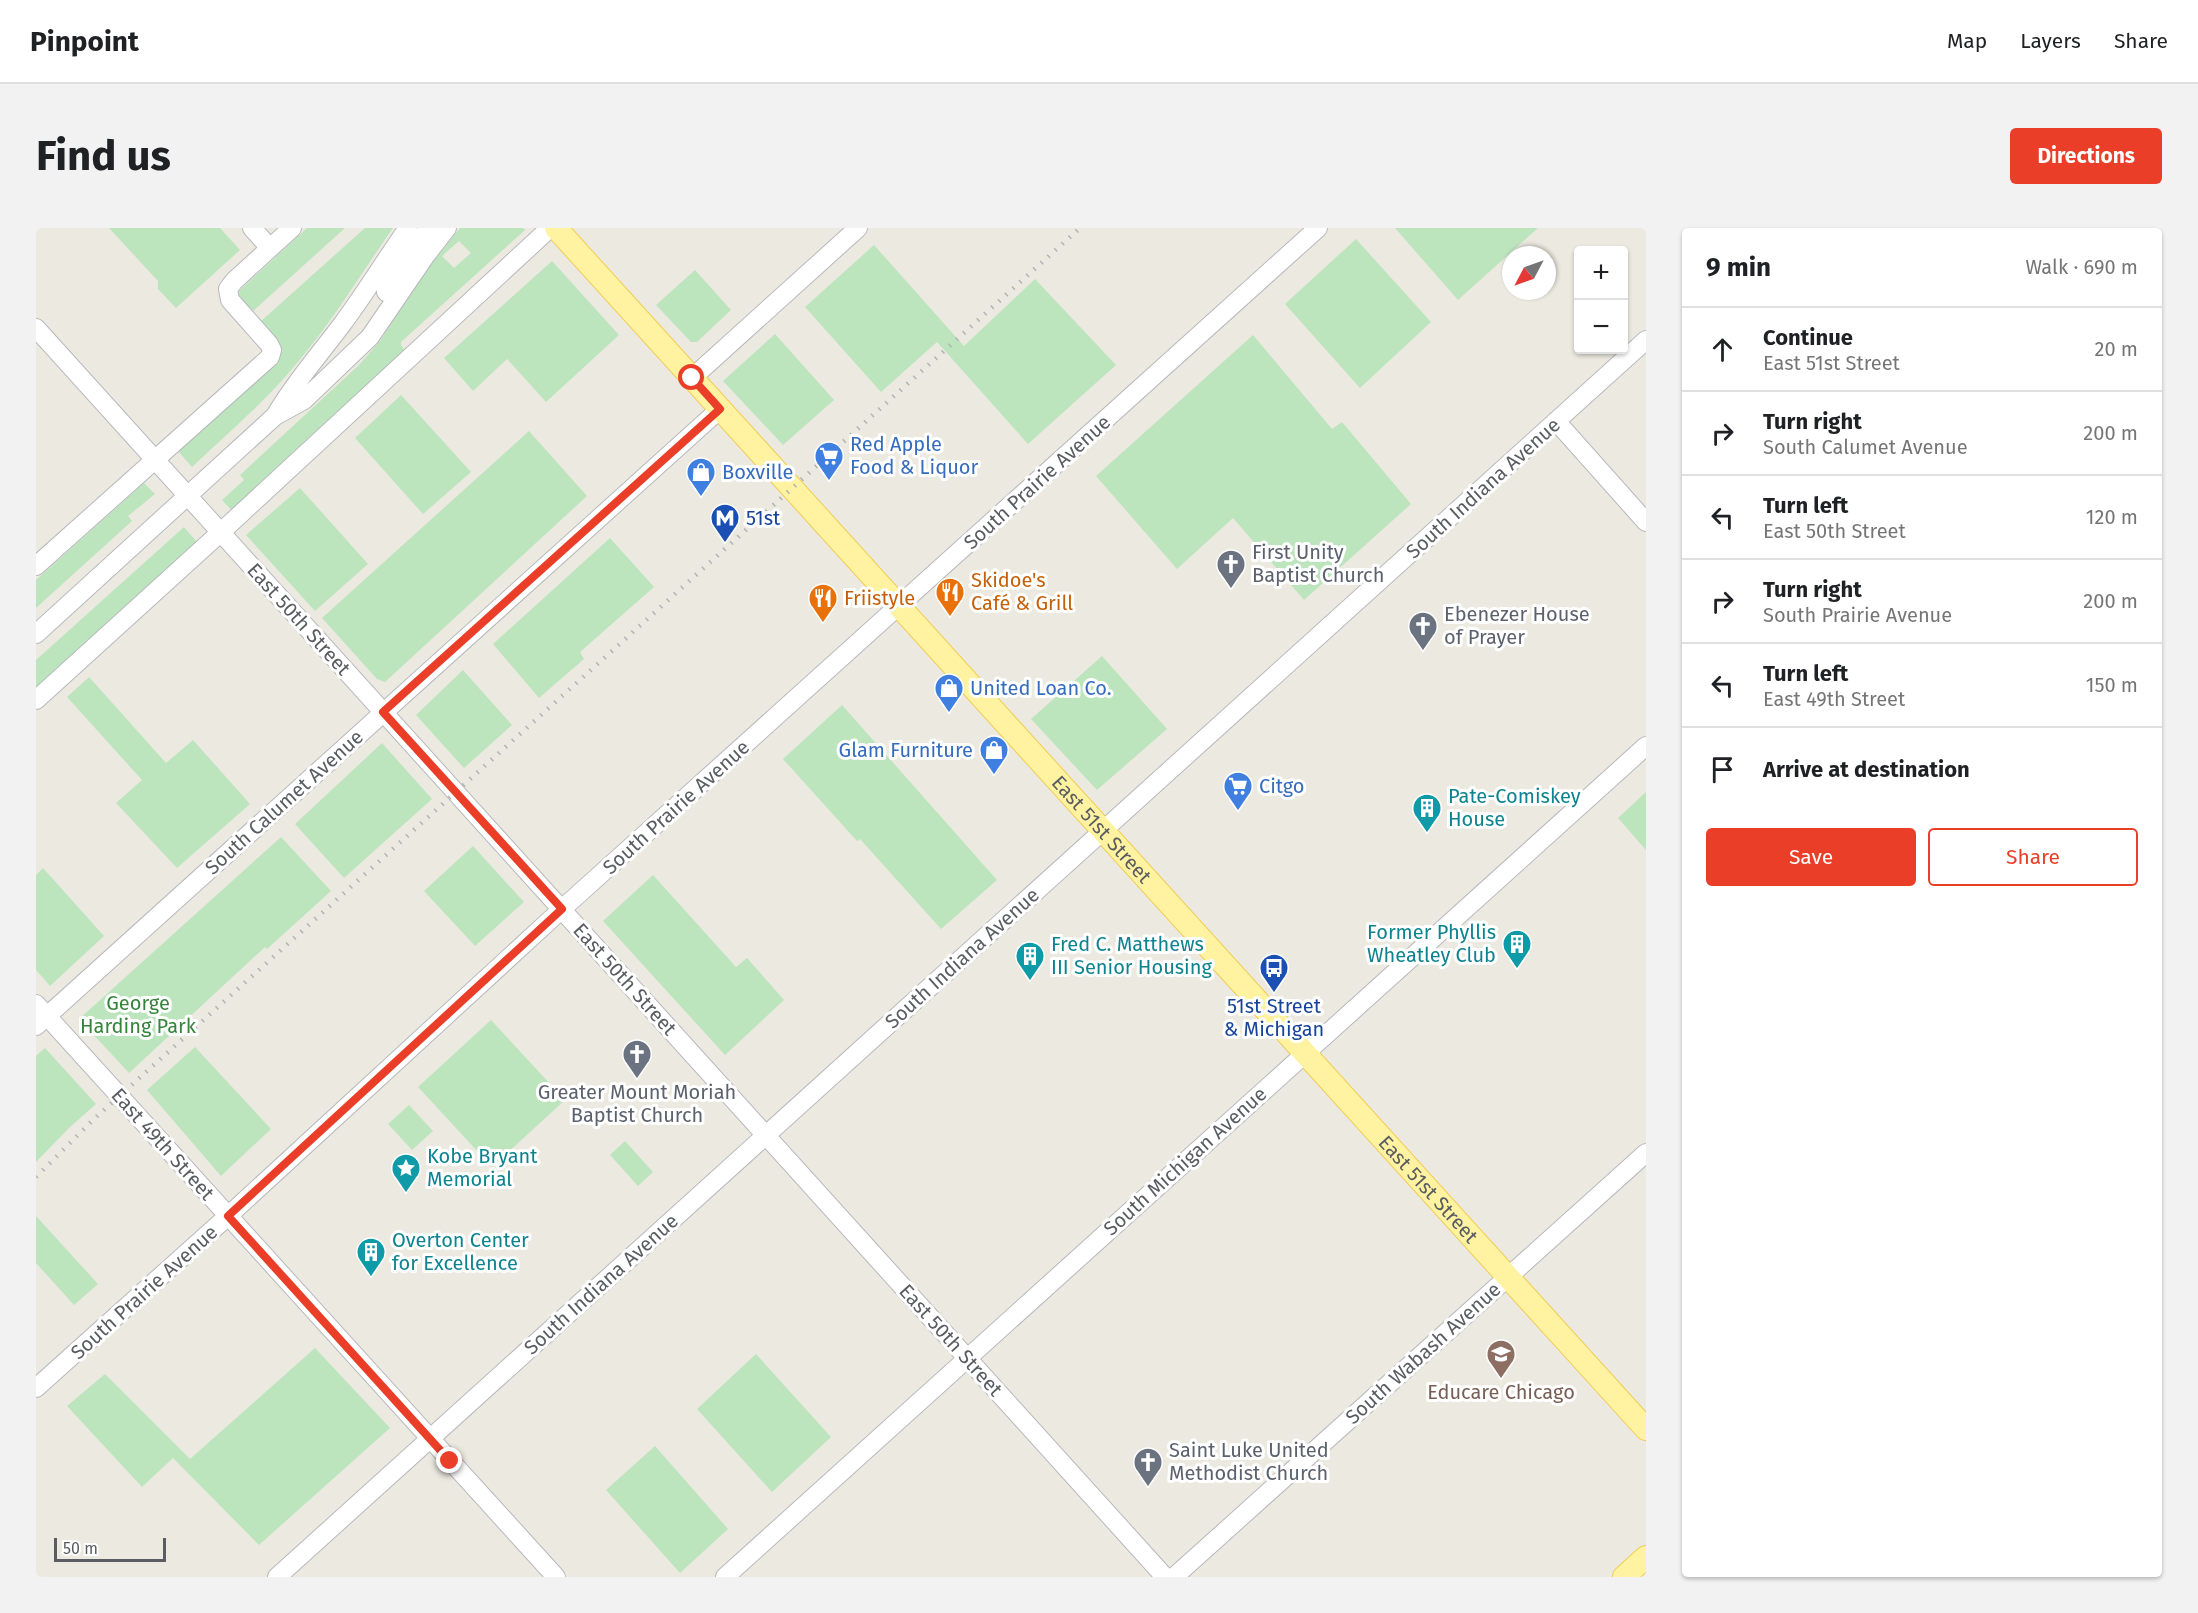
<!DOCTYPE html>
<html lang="en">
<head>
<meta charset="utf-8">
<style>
	:root { --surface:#fff; --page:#f2f2f2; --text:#202124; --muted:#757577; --line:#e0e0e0; --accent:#ea3e28 }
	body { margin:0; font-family:"Fira Sans",sans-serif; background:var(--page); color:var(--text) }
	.controls { position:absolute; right:18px; top:18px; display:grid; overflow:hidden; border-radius:6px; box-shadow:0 2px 4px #0004 }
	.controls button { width:54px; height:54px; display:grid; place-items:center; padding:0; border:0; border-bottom:2px solid var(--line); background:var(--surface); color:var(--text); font:30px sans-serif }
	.compass { position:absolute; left:1466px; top:18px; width:54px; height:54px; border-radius:50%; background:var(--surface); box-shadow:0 2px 4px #0004; rotate:229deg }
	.scale { position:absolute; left:18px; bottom:15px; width:112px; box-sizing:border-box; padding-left:6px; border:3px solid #595c61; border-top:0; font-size:16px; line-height:21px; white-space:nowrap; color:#595c61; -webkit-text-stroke:4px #fff; paint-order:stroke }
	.stop { position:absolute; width:18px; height:18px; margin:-14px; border:4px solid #ea3e28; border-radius:50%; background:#fff }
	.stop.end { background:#ea3e28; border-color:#fff; box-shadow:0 2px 6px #0008 }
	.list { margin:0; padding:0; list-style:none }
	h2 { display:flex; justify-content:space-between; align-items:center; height:78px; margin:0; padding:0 24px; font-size:26px }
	h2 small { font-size:20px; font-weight:400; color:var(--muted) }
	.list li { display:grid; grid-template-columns:39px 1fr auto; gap:18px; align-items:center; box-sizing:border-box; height:84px; padding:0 24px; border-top:2px solid var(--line) }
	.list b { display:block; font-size:22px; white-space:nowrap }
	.list p { margin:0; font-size:20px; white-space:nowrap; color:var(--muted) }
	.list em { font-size:20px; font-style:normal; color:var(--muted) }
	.actions { display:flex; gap:12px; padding:18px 24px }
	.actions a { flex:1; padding:14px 0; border:2px solid var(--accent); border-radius:6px; text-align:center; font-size:21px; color:var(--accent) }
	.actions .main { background:var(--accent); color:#fff }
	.icon { flex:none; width:33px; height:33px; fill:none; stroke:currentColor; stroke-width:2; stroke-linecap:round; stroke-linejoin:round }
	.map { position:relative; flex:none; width:1610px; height:1349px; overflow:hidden; border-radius:6px }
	header { display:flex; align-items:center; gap:36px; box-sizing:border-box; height:84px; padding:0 30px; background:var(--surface); border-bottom:2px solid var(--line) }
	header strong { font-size:28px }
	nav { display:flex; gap:33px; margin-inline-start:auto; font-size:21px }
	.intro { display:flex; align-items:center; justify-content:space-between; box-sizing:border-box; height:144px; padding:0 36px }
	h1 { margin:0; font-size:42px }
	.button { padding:15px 27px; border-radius:6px; background:var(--accent); color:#fff; font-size:21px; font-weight:700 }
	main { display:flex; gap:36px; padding:0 36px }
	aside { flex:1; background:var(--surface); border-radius:6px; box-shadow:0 2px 4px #0004 }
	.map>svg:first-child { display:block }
	.green { fill:#bce4bd; fill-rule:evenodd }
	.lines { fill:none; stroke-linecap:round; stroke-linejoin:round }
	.minor-casing { stroke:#b6b8bd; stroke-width:20 }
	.major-casing { stroke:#f2cb53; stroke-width:24 }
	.minor { stroke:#fff; stroke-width:18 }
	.major { stroke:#fff3a2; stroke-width:22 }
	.rail { stroke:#b2b3b3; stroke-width:4.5; stroke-dasharray:1.5 8; stroke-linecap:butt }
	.route { stroke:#ea3e28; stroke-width:8 }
	.labels { text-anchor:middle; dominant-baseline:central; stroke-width:6; stroke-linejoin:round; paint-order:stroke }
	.shop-label { font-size:20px; fill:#366cbe; stroke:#fff; text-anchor:start }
	.street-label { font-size:20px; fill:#595c61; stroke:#fff }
	.transit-label { font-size:20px; fill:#164399; stroke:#fff; text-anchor:start }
	.worship-label { font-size:20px; fill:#5b616d; stroke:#fff; text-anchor:start }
	.food-label { font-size:20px; fill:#c56008; stroke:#fff; text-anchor:start }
	.culture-label { font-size:20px; fill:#0d838f; stroke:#fff; text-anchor:start }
	.park-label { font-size:20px; fill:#34853b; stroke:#fff }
	.education-label { font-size:20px; fill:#785e54; stroke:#fff }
</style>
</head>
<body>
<header>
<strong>Pinpoint</strong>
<nav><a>Map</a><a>Layers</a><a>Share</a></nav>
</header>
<div class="intro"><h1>Find us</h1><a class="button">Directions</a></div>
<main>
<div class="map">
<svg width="1610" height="1349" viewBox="0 0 1610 1349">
	<rect width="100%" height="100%" fill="#eceae0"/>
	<path class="green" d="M73,0H184L204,22L140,80L122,61V53Z
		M271,0H309L216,84L203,69V63Z
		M329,0H357C325,45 297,93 261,135C230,173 192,205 156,239L142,223L241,134C252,117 236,106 224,94Z
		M424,0H487L489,2L365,114V117L370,124L196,283L186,272L208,252L204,247L323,137L344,113L385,49ZM423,13L435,25L418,40L406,28Z
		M1359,0H1502L1422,72Z
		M1320,11L1395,94L1324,160L1249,76Z
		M838,17L928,118L999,51L1080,137L992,216L901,114L845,164L769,79Z
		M516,33L583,107L510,174L471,131L437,163L408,130Z
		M659,42L695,82L661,114H655L620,77Z
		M739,106L798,172L747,217L687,153Z
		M1217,107L1296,201L1306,194L1375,276L1268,372L1197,290L1141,341L1060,248Z
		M365,167L435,244L387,286L319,210Z
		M493,203L551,268L349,454L341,451L286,390Z
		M108,255L119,266L92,288L96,293L0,380V352Z
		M264,260L332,336L279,383L210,307Z
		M148,299L161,314L0,460V432Z
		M574,310L618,359L544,424L548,431L503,470L457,416Z
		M1066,428L1131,501L1061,562L995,491Z
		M427,442L476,497L428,540L380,487Z
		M53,449L130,535L157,512L214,576L141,640L80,575L106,552L31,469Z
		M806,477L961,652L905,701L824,611L821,613L747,531Z
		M346,515L396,571L308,650L259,596Z
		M1610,564V622L1582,590Z
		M245,609L295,663L231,721L229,719L93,845L43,791Z
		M437,618L488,674L439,718L388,663Z
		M7,640L68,708L14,758L0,742V647Z
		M617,647L700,739L711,730L748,772L689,827L567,693Z
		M455,792L529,872L456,939L382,859Z
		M159,819L235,901L185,948L111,862Z
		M9,820L60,876L33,900L0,934V828Z
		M373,877L397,903L376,922L352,896Z
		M589,913L617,944L602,958L574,927Z
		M0,988L62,1056L38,1077L0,1035Z
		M279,1120L354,1200L223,1317L137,1230L106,1259L31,1178L69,1146L154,1231Z
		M720,1126L795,1209L736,1264L661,1181Z
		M619,1218L692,1301L644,1345L570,1262Z"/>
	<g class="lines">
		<g class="minor-casing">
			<path id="minor" d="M216,0L234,20
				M350,64L374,25L393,0
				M0,100L1129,1349
				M656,150L822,0
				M239,188C258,155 284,126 307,95C330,64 350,31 372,0
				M1520,193L1610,294
				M0,338L234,129L236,122L233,116L194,72L192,61L198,53L256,0
				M0,406L239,188L268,172L334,109L390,27L411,0
				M0,472L185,304L514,0
				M0,776L520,1349
				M0,798L684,181
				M0,1160L192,988L526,681L1282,0
				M241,1349L1610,112
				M689,1349L1610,518
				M1138,1349L1610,925"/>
		</g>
		<g class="major-casing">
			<g id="major">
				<path id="s1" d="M520,0L1610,1201"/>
				<path d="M1588,1349L1610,1329"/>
			</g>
		</g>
		<use href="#minor" class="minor"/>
		<use href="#major" class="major"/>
		<path class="rail" d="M0,949L58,891L1044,0"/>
	</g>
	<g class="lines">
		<path class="route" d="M414,1233L192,988L526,681L347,484L684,181L656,150"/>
	</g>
	<defs>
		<g id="supermarket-pin" transform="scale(1.5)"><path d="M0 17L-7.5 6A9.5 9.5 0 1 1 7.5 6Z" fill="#3f7fe0" stroke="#fff"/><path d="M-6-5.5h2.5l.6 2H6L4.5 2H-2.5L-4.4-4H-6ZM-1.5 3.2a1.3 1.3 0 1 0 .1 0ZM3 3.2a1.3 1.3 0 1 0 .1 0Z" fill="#fff"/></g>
		<g id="shop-pin" transform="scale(1.5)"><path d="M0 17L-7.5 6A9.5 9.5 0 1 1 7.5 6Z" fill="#3f7fe0" stroke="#fff"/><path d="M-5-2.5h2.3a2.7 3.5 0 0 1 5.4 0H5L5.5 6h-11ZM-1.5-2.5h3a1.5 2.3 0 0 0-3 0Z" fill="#fff"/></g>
		<g id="metro-pin" transform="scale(1.5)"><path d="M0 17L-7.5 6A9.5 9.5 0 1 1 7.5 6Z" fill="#1a4fb4" stroke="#fff"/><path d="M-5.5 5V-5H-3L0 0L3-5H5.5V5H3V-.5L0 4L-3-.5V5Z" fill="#fff"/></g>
		<g id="church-pin" transform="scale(1.5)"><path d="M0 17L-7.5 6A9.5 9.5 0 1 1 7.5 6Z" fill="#6b7280" stroke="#fff"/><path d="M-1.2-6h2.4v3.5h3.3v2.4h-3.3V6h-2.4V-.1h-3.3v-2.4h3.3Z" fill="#fff"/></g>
		<g id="restaurant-pin" transform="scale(1.5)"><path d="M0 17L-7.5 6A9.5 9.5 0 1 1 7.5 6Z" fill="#e8710a" stroke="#fff"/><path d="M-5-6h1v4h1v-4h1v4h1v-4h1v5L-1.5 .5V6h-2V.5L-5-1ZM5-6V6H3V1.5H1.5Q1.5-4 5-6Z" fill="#fff"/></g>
		<g id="building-pin" transform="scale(1.5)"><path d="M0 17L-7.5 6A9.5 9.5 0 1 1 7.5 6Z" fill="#0f9aa8" stroke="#fff"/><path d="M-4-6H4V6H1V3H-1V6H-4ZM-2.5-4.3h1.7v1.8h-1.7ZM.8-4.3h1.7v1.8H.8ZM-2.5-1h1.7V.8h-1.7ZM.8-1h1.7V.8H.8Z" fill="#fff"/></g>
		<g id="bus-pin" transform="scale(1.5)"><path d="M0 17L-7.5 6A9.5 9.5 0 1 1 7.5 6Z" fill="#1a4fb4" stroke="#fff"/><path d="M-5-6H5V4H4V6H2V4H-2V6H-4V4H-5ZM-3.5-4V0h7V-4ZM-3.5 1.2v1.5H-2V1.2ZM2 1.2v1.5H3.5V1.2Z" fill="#fff"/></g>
		<g id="sight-pin" transform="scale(1.5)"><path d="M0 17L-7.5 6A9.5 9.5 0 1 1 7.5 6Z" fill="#0f9aa8" stroke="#fff"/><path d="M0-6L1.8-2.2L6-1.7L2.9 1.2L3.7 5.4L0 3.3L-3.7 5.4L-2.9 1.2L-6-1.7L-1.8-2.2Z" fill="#fff"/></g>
		<g id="school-pin" transform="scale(1.5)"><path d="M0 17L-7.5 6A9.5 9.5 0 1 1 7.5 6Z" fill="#8d6e63" stroke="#fff"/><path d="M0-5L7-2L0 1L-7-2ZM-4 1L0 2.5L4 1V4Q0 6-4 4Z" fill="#fff"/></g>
	</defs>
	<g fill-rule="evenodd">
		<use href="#supermarket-pin" x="793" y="228"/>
		<use href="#shop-pin" x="665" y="244"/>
		<use href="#metro-pin" x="689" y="290"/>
		<use href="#church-pin" x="1195" y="336"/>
		<use href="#restaurant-pin" x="914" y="364"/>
		<use href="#restaurant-pin" x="787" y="370"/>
		<use href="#church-pin" x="1387" y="398"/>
		<use href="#shop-pin" x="913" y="460"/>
		<use href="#shop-pin" x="958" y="522"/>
		<use href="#supermarket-pin" x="1202" y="558"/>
		<use href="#building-pin" x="1391" y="580"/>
		<use href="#building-pin" x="1481" y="716"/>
		<use href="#building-pin" x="994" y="728"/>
		<use href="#bus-pin" x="1238" y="740"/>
		<use href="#church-pin" x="601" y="826"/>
		<use href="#sight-pin" x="370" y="940"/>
		<use href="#building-pin" x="335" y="1024"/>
		<use href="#school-pin" x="1465" y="1126"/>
		<use href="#church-pin" x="1112" y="1234"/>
	</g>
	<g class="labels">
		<g class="shop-label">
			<text x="814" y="216">Red Apple<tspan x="814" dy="23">Food &amp; Liquor</tspan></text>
			<text x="686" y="244">Boxville</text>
			<text x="934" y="460">United Loan Co.</text>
			<text x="937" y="522" text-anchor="end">Glam Furniture</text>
			<text x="1223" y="558">Citgo</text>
		</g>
		<g class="street-label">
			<text transform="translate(1001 254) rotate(-42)">South Prairie Avenue</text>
			<text transform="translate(1447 260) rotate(-42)">South Indiana Avenue</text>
			<text transform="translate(263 391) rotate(48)">East 50th Street</text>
			<text transform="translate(248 574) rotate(-42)">South Calumet Avenue</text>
			<text transform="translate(640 579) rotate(-42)">South Prairie Avenue</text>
			<text stroke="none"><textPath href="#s1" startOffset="812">East 51st Street</textPath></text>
			<text transform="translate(926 730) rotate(-42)">South Indiana Avenue</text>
			<text transform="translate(589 751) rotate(48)">East 50th Street</text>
			<text transform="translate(127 916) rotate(48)">East 49th Street</text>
			<text transform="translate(1149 933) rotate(-42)">South Michigan Avenue</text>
			<text stroke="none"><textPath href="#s1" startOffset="1298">East 51st Street</textPath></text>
			<text transform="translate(565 1056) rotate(-42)">South Indiana Avenue</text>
			<text transform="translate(108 1064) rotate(-42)">South Prairie Avenue</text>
			<text transform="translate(915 1112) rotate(48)">East 50th Street</text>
			<text transform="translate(1387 1125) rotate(-42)">South Wabash Avenue</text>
		</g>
		<g class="transit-label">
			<text x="710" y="290">51st</text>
			<text x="1238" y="778" text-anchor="middle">51st Street<tspan x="1238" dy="23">&amp; Michigan</tspan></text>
		</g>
		<g class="worship-label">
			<text x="1216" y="324">First Unity<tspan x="1216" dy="23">Baptist Church</tspan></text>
			<text x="1408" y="386">Ebenezer House<tspan x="1408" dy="23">of Prayer</tspan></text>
			<text x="601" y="864" text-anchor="middle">Greater Mount Moriah<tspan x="601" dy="23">Baptist Church</tspan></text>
			<text x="1133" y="1222">Saint Luke United<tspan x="1133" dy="23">Methodist Church</tspan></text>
		</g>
		<g class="food-label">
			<text x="935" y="352">Skidoe's<tspan x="935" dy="23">Café &amp; Grill</tspan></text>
			<text x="808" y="370">Friistyle</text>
		</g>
		<g class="culture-label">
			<text x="1412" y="568">Pate-Comiskey<tspan x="1412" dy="23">House</tspan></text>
			<text x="1460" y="704" text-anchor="end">Former Phyllis<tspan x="1460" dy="23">Wheatley Club</tspan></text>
			<text x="1015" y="716">Fred C. Matthews<tspan x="1015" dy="23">III Senior Housing</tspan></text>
			<text x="391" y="928">Kobe Bryant<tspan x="391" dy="23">Memorial</tspan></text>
			<text x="356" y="1012">Overton Center<tspan x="356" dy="23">for Excellence</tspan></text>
		</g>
		<g class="park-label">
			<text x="102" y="775">George<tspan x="102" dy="23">Harding Park</tspan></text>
		</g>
		<g class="education-label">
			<text x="1465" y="1164">Educare Chicago</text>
		</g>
	</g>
</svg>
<div class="controls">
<button>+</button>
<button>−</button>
</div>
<svg class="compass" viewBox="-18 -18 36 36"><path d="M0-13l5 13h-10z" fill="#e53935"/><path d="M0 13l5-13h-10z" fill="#757577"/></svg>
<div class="scale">50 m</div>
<div class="stop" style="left:656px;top:150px"></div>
<div class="stop end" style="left:414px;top:1233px"></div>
</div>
<aside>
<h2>9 min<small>Walk · 690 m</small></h2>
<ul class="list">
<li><svg class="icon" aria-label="ahead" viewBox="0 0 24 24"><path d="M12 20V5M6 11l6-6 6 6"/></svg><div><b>Continue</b><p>East 51st Street</p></div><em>20 m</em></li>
<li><svg class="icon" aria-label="right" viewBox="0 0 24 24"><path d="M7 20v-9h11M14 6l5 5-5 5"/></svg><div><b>Turn right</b><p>South Calumet Avenue</p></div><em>200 m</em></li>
<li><svg class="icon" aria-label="left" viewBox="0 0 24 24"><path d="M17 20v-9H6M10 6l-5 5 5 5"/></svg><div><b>Turn left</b><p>East 50th Street</p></div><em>120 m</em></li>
<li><svg class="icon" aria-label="right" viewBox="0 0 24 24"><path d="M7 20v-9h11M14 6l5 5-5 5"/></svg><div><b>Turn right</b><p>South Prairie Avenue</p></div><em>200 m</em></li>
<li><svg class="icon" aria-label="left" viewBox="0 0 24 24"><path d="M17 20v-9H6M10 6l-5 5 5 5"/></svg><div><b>Turn left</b><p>East 49th Street</p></div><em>150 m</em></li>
<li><svg class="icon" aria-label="arrive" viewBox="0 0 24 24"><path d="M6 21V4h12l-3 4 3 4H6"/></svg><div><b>Arrive at destination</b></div></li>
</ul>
<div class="actions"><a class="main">Save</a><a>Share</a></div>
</aside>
</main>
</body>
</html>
